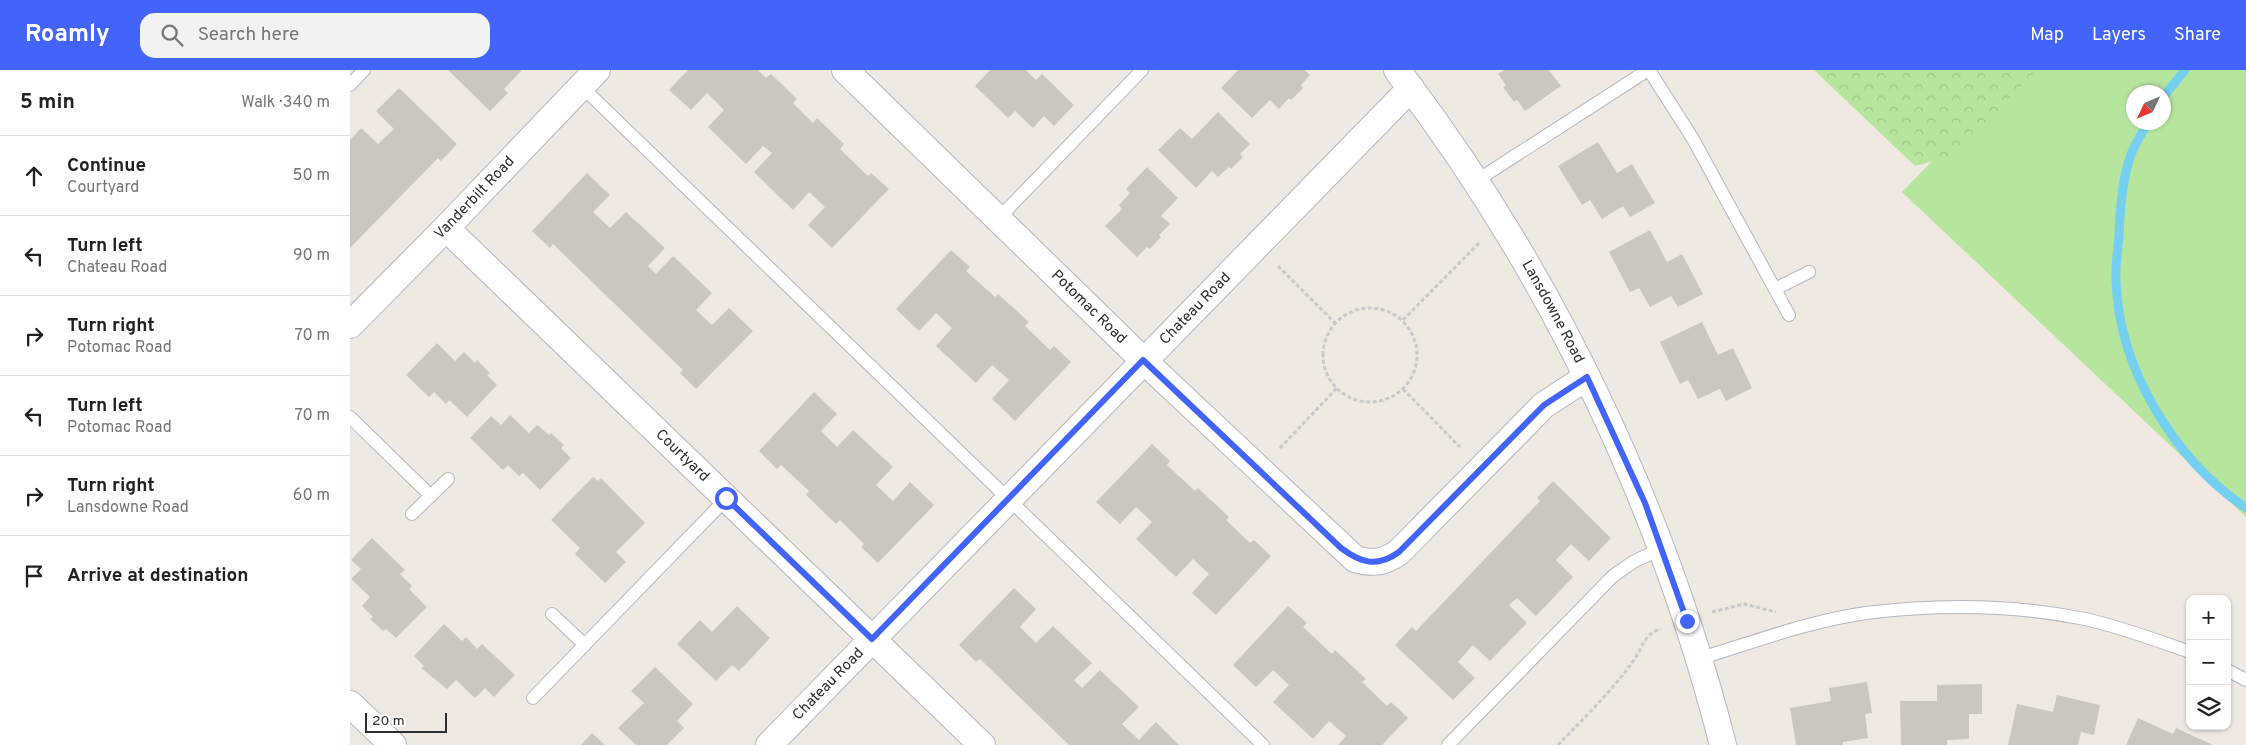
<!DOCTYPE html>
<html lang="en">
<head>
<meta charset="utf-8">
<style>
	:root { --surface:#fff; --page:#f2f2f2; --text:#222; --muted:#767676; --line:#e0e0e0; --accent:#4264fb }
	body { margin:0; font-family:Overpass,sans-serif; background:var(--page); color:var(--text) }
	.controls { position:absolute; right:15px; bottom:15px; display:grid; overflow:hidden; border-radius:10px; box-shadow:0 1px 4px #0004 }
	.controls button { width:45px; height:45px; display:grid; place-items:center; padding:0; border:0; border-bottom:1px solid var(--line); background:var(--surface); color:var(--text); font:25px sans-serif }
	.compass { position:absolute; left:1776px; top:15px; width:45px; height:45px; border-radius:50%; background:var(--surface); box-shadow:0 1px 4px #0004; rotate:226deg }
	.scale { position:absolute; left:15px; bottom:12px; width:82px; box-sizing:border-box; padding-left:5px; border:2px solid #2e2e2e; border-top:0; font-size:14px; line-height:18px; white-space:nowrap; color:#2e2e2e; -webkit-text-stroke:4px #fff; paint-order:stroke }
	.stop { position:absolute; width:15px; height:15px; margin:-11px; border:4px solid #4264fb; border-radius:50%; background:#fff }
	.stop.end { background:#4264fb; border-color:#fff; box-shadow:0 1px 5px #0008 }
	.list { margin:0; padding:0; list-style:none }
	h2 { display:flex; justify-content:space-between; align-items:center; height:65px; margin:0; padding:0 20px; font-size:21px }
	h2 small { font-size:16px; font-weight:400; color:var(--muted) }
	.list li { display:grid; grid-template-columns:32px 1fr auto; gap:15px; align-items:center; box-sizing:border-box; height:80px; padding:0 20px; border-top:1px solid var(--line) }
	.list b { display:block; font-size:19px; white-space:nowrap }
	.list p { margin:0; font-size:16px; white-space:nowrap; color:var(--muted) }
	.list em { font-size:16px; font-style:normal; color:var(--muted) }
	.icon { flex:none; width:28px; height:28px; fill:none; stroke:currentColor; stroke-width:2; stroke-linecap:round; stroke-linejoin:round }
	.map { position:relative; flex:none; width:1896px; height:675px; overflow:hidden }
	header { display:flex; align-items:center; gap:30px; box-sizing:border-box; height:70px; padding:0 25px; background:var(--accent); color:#fff }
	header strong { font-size:24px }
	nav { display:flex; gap:28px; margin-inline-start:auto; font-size:18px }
	.search { width:350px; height:45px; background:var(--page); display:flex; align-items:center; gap:12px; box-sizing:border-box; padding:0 18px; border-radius:15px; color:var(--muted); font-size:19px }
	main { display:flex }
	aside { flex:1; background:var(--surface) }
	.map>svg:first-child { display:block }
	.grass { fill:#b6e59e; fill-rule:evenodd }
	.forest { fill:url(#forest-crowns) }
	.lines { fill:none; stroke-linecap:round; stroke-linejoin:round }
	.stream { stroke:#75cff0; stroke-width:9 }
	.building { fill:#cbc7bf }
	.service-casing { stroke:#b4b7c1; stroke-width:14 }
	.minor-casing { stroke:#b4b7c1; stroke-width:28 }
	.path { stroke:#c9c9c9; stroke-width:3; stroke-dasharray:4 2.5; stroke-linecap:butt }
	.service { stroke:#fff; stroke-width:12 }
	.minor { stroke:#fff; stroke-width:26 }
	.route { stroke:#4264fb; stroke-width:6 }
	.labels { text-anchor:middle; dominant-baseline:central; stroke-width:4; stroke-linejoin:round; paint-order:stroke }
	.street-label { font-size:15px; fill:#2e2e2e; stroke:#fff }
</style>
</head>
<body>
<header>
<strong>Roamly</strong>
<div class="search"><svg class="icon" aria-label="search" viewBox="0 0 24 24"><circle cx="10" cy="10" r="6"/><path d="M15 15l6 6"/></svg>Search here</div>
<nav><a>Map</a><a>Layers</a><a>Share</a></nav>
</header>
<main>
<aside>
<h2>5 min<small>Walk · 340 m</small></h2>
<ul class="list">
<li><svg class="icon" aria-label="ahead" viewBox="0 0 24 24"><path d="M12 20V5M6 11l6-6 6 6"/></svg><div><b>Continue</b><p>Courtyard</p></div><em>50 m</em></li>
<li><svg class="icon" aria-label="left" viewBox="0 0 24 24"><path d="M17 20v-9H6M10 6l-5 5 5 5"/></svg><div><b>Turn left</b><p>Chateau Road</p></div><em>90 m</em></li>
<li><svg class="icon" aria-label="right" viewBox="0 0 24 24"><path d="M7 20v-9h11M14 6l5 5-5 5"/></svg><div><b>Turn right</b><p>Potomac Road</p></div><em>70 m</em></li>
<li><svg class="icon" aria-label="left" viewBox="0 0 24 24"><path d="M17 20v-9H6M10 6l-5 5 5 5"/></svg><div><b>Turn left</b><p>Potomac Road</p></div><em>70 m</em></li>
<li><svg class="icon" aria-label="right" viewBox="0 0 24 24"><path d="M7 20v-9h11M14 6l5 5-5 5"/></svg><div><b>Turn right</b><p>Lansdowne Road</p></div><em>60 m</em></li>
<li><svg class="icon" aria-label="arrive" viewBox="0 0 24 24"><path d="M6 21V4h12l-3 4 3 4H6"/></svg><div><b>Arrive at destination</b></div></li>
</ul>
</aside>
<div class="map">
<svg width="1896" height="675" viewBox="0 0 1896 675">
	<defs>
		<pattern id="forest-crowns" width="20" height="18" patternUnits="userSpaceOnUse" patternTransform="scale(1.25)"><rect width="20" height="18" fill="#b6e59e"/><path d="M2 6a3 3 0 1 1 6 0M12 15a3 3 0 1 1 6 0" fill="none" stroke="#9dc588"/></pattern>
	</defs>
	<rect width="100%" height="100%" fill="#efe9e1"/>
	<path class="grass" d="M1672,0H1896V447L1552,122ZM1784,22H1814V52H1784Z"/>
	<path class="forest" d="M1464,0H1687L1605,85L1565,96Z"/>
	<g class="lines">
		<path class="stream" d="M1814,26L1835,0
			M1798,52C1793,62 1786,72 1782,82C1772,107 1770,139 1769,165C1768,180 1765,196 1766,211C1769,299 1824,389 1896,438"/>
	</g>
	<path class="building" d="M98,0H172L154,19L158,23L140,41Z
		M338,0H408L416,8L421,4L447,29L443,33L463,53L467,48L494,74L490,79L518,106L521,103L539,119L482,178L458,155L475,137L459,122L443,140L404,102L422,83L413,76L396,94L358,57L374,40L357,23L341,40L319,20Z
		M640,0H676L686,10L692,4L724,35L704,56L694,46L683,58L665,41L658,48L625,16Z
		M888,0H955L960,5L951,15L953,18L941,30L939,28L929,39L920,30L902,48L871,18Z
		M1154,0H1199L1211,16L1175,41L1167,30L1164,32L1153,17L1156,15L1148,4Z
		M49,18L107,74L91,91L88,88L0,178V70L11,58L28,74L44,59L26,41Z
		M868,42L900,74L890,84L893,87L881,99L879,97L868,107L862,101L846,118L808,80L830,58L842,69Z
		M1248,72L1267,103L1282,94L1305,133L1280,147L1273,136L1252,149L1240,130L1232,135L1208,96Z
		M797,97L828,128L811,146L820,154L809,165L811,167L800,179L797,177L787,187L755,156L772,139L769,135L780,123L776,119Z
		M237,103L260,125L243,142L260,158L276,142L315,178L298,196L306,204L323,186L362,223L346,240L362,255L379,238L403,261L346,319L330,303L333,300L203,174L200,178L182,161Z
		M1300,160L1317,192L1332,184L1353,224L1328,237L1321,226L1300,237L1289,218L1280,222L1259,182Z
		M601,180L620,197L616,201L645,227L648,224L679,252L675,256L700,280L704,276L721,292L665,351L642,329L659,310L642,295L626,313L586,276L602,258L586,243L569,261L546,239Z
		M1352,252L1368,285L1383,278L1402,318L1376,331L1370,319L1348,329L1338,310L1330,314L1310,272Z
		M87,273L105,291L114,282L125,293L127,290L140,303L137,305L147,315L117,347L99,330L96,334L84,322L79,327L56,305Z
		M464,322L487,344L471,361L487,377L503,360L543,397L526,415L543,431L560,412L584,435L528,493L511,477L514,474L490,450L486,454L456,425L459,421L431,395L427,399L409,381Z
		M160,345L179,363L187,355L199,365L201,363L214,375L211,378L221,388L190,420L173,403L169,406L158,395L153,400L120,368L141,346L151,355Z
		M802,374L820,391L817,395L845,421L848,418L879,447L876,450L900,473L904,470L921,486L866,545L842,523L859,504L843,489L826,507L786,469L802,452L786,437L770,454L746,432Z
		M243,407L248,411L251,408L295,453L266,482L276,492L255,513L225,484L230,478L201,450Z
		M1203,411L1261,468L1239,491L1221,474L1206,490L1223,507L1186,546L1167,528L1159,535L1177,553L1140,591L1123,575L1108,592L1125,608L1103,630L1045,575L1062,557L1066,561L1190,431L1187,428Z
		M22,468L55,500L50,504L62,516L59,519L77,537L46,568L36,559L33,561L20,549L23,547L12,536L20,527L1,509L11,499L1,490Z
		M664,518L686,539L670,557L686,573L703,556L742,593L724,610L732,618L750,600L789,637L772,654L789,670L806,652L829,675H719L630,589L626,592L609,575Z
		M387,536L420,568L389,601L382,595L366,611L327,574L350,550L362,562Z
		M938,536L957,553L953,557L982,584L985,580L1016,609L1012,612L1037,636L1041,632L1058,648L1032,675H988L996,666L979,651L963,669L923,632L939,615L923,600L906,617L883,595Z
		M94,554L112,571L116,567L127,579L132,574L165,605L144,627L135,618L125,628L106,610L97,619L71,598L74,596L64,586Z
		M305,597L343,634L327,651L334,658L317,675H286L268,658L294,633L281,621Z
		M1517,612L1522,643L1515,644L1518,668L1493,672V675H1446L1440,638L1481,631L1479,618Z
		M1632,614V644H1619V669L1597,670V675H1551L1550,631H1587V615Z
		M1707,625L1750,635L1744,665L1731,662L1728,675H1658L1667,634L1703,642Z
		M1788,648L1823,664L1826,658L1863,675H1776Z
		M242,663L255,675H231Z"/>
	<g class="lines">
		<g class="service-casing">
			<path id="service" d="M1299,0L1343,69L1439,245
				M0,15L14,0
				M231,16L913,675
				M1126,111L1298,0
				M649,148L792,0
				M1425,219L1459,202
				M0,347L81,426
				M62,444L98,409
				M202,544L235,575
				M1348,589C1404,572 1459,551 1516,543C1588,534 1665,535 1735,549C1771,557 1806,570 1840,582
				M1877,600L1896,610
				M183,628L377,428
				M1098,675L1263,506L1283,492L1312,478"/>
		</g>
		<g class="minor-casing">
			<g id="minor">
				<path id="s1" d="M495,0L793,290L1005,489C1023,494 1034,493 1049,482L1194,335L1237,307"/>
				<path id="s2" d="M1047,0C1200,200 1311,432 1373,675"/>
				<path id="s3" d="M96,158L632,675"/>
				<path id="s4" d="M0,255L96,158L247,0"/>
				<path d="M0,634L43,675"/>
				<path id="s5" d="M419,675L1061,18"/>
			</g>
		</g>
		<path class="path" d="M928,196L985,253
			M973 285a47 47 0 1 1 94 0a47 47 0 1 1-94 0Z
			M1053,250L1130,172
			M1053,319L1110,377
			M930,378L987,318
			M1362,542L1394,534L1426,542
			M1208,675C1234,648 1262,621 1284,590C1292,578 1295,563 1311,559"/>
		<use href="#service" class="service"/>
		<use href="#minor" class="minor"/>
	</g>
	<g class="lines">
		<path class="route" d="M376,428L522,569L793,290L991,478C1011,493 1027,498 1049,482L1194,335L1237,307L1295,433L1337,551"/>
	</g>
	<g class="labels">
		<g class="street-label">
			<text stroke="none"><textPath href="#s4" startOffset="178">Vanderbilt Road</textPath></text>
			<text stroke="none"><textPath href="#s1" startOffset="340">Potomac Road</textPath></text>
			<text stroke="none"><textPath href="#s5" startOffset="610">Chateau Road</textPath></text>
			<text stroke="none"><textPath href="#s2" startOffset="288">Lansdowne Road</textPath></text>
			<text stroke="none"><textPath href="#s3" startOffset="328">Courtyard</textPath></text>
			<text stroke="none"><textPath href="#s5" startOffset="85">Chateau Road</textPath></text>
		</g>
	</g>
</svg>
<div class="controls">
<button>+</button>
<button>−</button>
<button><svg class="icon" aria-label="layers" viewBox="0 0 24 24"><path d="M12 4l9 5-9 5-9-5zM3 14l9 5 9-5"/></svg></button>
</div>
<svg class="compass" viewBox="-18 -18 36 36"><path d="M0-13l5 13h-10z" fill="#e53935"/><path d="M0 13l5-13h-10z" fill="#767676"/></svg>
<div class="scale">20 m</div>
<div class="stop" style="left:376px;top:428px"></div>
<div class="stop end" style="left:1337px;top:551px"></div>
</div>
</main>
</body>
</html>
